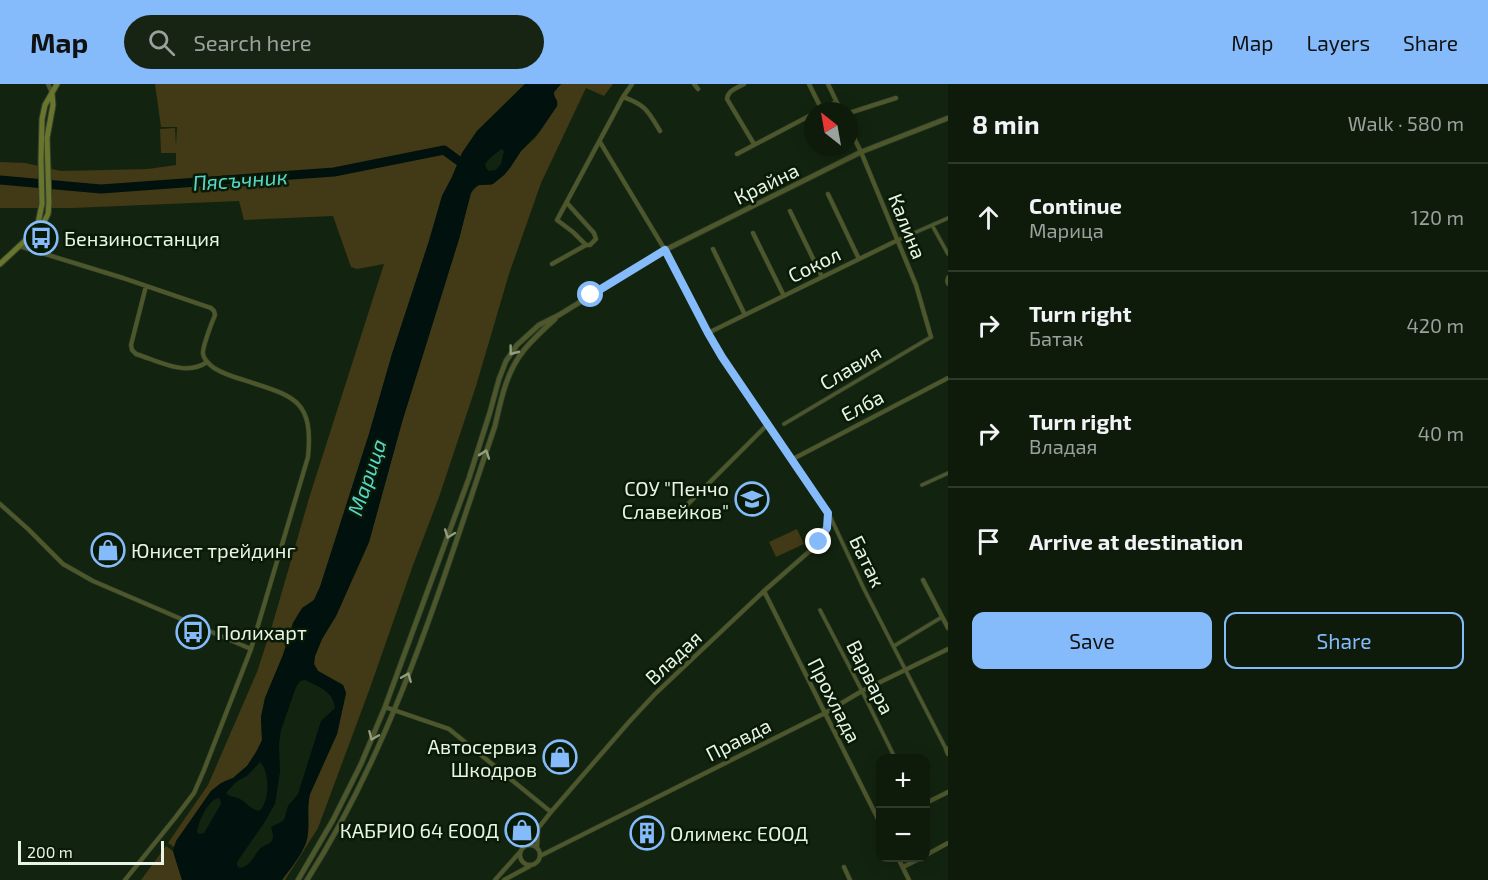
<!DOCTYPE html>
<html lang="en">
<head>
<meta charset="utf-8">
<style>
	:root { --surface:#0e1b0b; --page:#172414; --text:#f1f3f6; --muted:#9ba19d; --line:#2e392c; --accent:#85bbfb }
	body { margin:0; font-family:"Exo 2",sans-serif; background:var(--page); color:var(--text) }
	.controls { position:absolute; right:18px; bottom:18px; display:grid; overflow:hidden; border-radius:12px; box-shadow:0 3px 15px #0003 }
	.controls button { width:54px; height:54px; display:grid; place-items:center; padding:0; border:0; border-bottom:2px solid var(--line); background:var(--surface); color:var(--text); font:30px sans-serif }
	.compass { position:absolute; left:804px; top:18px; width:54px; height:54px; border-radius:50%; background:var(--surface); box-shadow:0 3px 15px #0003; rotate:329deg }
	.scale { position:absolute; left:18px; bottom:15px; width:146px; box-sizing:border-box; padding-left:6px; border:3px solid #e8f4e6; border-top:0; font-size:16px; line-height:21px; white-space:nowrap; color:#e8f4e6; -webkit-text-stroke:4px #091a06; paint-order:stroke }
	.stop { position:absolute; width:18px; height:18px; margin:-14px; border:4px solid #85bbfb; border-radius:50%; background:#fff }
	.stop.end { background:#85bbfb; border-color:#fff; box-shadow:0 2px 6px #0008 }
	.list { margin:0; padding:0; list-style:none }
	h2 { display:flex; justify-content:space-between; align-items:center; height:78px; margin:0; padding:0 24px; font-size:26px }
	h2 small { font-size:20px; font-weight:400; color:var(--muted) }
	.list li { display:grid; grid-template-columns:39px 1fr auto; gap:18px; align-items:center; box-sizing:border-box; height:108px; padding:0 24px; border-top:2px solid var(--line) }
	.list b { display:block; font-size:22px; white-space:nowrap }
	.list p { margin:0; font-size:20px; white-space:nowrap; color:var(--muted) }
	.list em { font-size:20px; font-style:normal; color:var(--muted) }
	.actions { display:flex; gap:12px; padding:18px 24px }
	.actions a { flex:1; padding:14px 0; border:2px solid var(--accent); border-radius:12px; text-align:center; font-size:21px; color:var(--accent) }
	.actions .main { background:var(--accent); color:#111 }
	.icon { flex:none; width:33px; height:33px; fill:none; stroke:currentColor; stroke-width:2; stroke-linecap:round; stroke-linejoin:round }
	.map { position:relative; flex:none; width:948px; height:796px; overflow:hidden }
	header { display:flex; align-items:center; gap:36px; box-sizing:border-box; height:84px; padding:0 30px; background:var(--accent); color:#111 }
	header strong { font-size:28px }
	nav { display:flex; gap:33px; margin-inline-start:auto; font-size:21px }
	.search { width:420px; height:54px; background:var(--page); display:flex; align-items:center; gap:15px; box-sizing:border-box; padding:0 21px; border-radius:33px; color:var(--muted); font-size:22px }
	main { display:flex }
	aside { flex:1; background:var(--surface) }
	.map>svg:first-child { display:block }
	.green { fill:#423916 }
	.water { fill:#00110e; fill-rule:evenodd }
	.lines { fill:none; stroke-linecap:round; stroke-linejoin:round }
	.river { stroke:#00110e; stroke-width:9 }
	.pedestrian-casing { stroke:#30412d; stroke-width:4.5 }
	.minor-casing { stroke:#30412d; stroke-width:5 }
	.tertiary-casing { stroke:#30412d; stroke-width:6 }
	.secondary-casing { stroke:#30412d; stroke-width:7 }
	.pedestrian { stroke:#4e562b; stroke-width:3 }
	.minor { stroke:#4e562b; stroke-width:4 }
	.tertiary { stroke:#4e562b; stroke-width:4.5 }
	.secondary { stroke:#69752d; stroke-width:5 }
	.oneway { stroke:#939d7f }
	.route { stroke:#85bbfb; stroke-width:8 }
	.labels { text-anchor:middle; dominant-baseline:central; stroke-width:5; stroke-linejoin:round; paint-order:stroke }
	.street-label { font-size:20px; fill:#e8f4e6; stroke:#091a06 }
	.poi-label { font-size:20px; fill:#e8f4e6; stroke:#091a06; text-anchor:start }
	.water-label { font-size:21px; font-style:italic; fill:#56d7ca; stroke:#091a06 }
</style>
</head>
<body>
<header>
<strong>Map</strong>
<div class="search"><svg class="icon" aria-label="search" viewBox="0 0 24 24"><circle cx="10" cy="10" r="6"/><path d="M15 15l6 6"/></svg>Search here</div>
<nav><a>Map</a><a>Layers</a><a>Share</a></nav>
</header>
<main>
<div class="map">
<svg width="948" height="796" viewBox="0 0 948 796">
	<rect width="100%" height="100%" fill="#12240f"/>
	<path class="green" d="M155,0H525L477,47L462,69L452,93L442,112L429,157L392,270L369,350L320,503L314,516L299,529L293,539L283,571L265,614L261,633L262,657L257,668L247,682L233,694L225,697L211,707L174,763L168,759L208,701L257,588L272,542L310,411L384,180L357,185L351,183L333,132L244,136L239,117L72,124H0V78L25,79L61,87L148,85L176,81V69H161L160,45L175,44L176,62L177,43H161Z
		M561,0H613L604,12L586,4L541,99L509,190L476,302L439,413L412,484L370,604L318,744L285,796H282C290,784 304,769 307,754C310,740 306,725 310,710L337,650L346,609L343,601L318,587L314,580L315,572L322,555L336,532L369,458L402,338L459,155L469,115L471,109L477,102L479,101H491L504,91L521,67L536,53L557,22C559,17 554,14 554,8Z
		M797,445L804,460L776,473L769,458Z
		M166,762L173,767L182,796H141Z"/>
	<path class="water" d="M525,0H561L554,8V12L557,17V22L540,47L521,67L510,84L504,91L493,100L479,101L473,105L471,109L459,155L402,338L369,458L336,532L322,555L315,572L314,580L318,587L343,601L346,609L337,650L310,710C306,726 311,744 306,759C301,772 290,785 282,796H182L173,767L176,757L211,707L221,699L233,694L247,682L256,668L262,656L261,633L265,614L283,571L293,539L302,524L314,516L320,503L369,350L392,270L429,157L442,112L452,93L462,69L477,47ZM501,65L504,67L501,80L496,86L489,87L486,84L485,80L489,75ZM305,596C318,602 334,608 335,624L321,637L298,710L288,722L285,733L283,737L271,743C272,746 273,750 273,753C272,760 267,760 262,763C253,770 253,781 240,784L237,782V778L264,739L275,720L280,688L279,660L281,646L296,603L300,597ZM260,678C270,687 270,719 259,727C250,725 247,719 240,715C234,712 231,714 226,709L236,698L248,691ZM218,714L220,715L221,720L204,749L199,750L197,748C199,736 207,718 218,714Z"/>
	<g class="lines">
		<path class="river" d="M0,96L101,105L334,88L444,66L459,77L469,82"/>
		<g class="pedestrian-casing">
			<path id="pedestrian" d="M932,141L948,170
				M898,156L948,134
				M948,193L947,197L948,200
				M784,340L931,253
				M922,401L948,389
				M829,430L864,505L946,665L948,664
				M820,526L862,607L895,674
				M894,562L942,533"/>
		</g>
		<g class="minor-casing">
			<path id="minor" d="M48,0L52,9
				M694,0L698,5
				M744,0C737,4 728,6 727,15L754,60
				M809,0L822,26
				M828,0L841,27
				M623,13C646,21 648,27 660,47
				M820,27L836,18
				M849,29L896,14
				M849,44L861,68L916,201L931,253
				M737,70L813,30
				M828,110L859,175
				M567,119L594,149L596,155L590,161H586L573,148L557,136L623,13L632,0
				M790,127L822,193
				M753,149L784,212
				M19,162L123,194L211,224L214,227L215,231C212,238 202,264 203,270C204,276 210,281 214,284C224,290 233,293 244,296C292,312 314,314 308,373L251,565L204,686L194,709L175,734L125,796
				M713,165L745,231
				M552,180L586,161
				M146,202L131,261L132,266L136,270C158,277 186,293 207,278
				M708,249L898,156
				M791,376L948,294
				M0,420L28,445L63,480L93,497L251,565
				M680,428L767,341
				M923,496L948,544
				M764,507L880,739
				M385,623L449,645L551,728
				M946,665L948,670
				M926,719L948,708
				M520 771a10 10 0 1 1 20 0a10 10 0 1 1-20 0Z
				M524,762L551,728L629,638L655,610L764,507L820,458L827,444L828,428L722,273L708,249L665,166L600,58
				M537,763L538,746
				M926,771L948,759
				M540,772L825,629L862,607L948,565
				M898,774L909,796
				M844,783L850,796
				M903,783L921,774
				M495,796L520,768
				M504,796L530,782"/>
		</g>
		<g class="tertiary-casing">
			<path id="tertiary" d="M298,796L333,736L361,680L385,623L469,394L490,328L499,295L506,277L517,261L539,241L559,231L665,166L861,68L948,34
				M307,796C396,657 442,497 495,342C501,316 506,288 524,266C533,255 544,245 555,235"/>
		</g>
		<g class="secondary-casing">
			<path id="secondary" d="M37,144L42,120L41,77L42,35L45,21L57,0
				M0,180L43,140L48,130L49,119L47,54L53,21L52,10"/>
		</g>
		<use href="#pedestrian" class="pedestrian"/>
		<use href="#minor" class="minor"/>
		<use href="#tertiary" class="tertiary"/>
		<use href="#secondary" class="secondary"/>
	</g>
	<defs><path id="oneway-chevron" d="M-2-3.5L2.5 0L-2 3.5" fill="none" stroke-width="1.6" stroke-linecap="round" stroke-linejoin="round" transform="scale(1.5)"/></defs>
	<g class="oneway">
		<use href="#oneway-chevron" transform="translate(513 267) rotate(127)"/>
		<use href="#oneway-chevron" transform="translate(485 370) rotate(-71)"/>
		<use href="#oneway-chevron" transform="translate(449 450) rotate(110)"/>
		<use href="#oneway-chevron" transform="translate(407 593) rotate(-68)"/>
		<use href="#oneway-chevron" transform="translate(373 652) rotate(113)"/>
	</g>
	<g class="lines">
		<path class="route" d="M591,211L665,166L708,249L722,273L828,429L827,444L819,458"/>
	</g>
	<defs>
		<g id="bus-ring" transform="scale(1.725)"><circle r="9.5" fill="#091a06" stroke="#85bbfb" stroke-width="1.5"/><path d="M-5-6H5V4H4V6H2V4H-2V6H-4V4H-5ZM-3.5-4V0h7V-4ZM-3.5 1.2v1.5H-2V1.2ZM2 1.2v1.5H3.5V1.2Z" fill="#85bbfb"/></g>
		<g id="school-ring" transform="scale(1.725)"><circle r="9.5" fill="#091a06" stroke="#85bbfb" stroke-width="1.5"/><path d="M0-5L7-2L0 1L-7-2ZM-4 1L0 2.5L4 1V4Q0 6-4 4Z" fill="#85bbfb"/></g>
		<g id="shop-ring" transform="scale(1.725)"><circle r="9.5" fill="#091a06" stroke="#85bbfb" stroke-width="1.5"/><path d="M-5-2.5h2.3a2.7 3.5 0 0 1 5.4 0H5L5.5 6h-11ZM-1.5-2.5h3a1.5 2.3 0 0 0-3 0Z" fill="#85bbfb"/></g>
		<g id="building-ring" transform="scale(1.725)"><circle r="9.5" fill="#091a06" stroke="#85bbfb" stroke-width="1.5"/><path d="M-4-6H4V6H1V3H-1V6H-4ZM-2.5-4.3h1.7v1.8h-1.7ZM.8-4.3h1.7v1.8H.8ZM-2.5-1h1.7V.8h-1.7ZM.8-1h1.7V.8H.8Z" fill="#85bbfb"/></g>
	</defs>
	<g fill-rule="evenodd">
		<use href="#bus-ring" x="41" y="154"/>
		<use href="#school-ring" x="752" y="415"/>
		<use href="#shop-ring" x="108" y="466"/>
		<use href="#bus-ring" x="193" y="548"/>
		<use href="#shop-ring" x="560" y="673"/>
		<use href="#shop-ring" x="522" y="746"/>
		<use href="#building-ring" x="647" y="749"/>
	</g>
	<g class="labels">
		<g class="street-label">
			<text transform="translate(766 99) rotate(-26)">Крайна</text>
			<text transform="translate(908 142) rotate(68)">Калина</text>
			<text transform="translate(814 180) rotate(-26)">Сокол</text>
			<text transform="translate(850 283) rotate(-31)">Славия</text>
			<text transform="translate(862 321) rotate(-28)">Елба</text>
			<text transform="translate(868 477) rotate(64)">Батак</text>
			<text transform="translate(673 573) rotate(-43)">Владая</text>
			<text transform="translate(871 593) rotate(63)">Варвара</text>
			<text transform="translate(835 616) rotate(63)">Прохлада</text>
			<text transform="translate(738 655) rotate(-27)">Правда</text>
		</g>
		<g class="poi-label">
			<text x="64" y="154">Бензиностанция</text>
			<text x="729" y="404" text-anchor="end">СОУ "Пенчо<tspan x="729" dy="23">Славейков"</tspan></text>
			<text x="131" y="466">Юнисет трейдинг</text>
			<text x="216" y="548">Полихарт</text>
			<text x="537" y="662" text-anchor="end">Автосервиз<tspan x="537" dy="23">Шкодров</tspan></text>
			<text x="499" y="746" text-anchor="end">КАБРИО 64 ЕООД</text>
			<text x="670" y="749">Олимекс ЕООД</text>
		</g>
		<g class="water-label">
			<text transform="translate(240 95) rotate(-4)">Пясъчник</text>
			<text transform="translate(366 393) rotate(-71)">Марица</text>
		</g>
	</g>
</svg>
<div class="controls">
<button>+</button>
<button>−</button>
</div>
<svg class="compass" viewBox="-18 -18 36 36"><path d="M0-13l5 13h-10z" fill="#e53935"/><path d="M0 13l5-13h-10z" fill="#9ba19d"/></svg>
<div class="scale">200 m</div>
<div class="stop" style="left:591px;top:211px"></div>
<div class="stop end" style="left:819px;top:458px"></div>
</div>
<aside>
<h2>8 min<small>Walk · 580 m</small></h2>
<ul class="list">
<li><svg class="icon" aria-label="ahead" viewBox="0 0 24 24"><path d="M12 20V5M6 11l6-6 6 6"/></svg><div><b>Continue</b><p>Марица</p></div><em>120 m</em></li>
<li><svg class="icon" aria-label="right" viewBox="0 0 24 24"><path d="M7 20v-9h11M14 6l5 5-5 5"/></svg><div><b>Turn right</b><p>Батак</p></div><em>420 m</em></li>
<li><svg class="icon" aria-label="right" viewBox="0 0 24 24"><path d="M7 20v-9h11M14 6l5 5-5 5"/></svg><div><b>Turn right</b><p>Владая</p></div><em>40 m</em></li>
<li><svg class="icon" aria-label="arrive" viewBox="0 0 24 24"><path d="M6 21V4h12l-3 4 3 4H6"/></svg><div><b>Arrive at destination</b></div></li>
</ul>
<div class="actions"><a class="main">Save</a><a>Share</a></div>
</aside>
</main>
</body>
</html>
